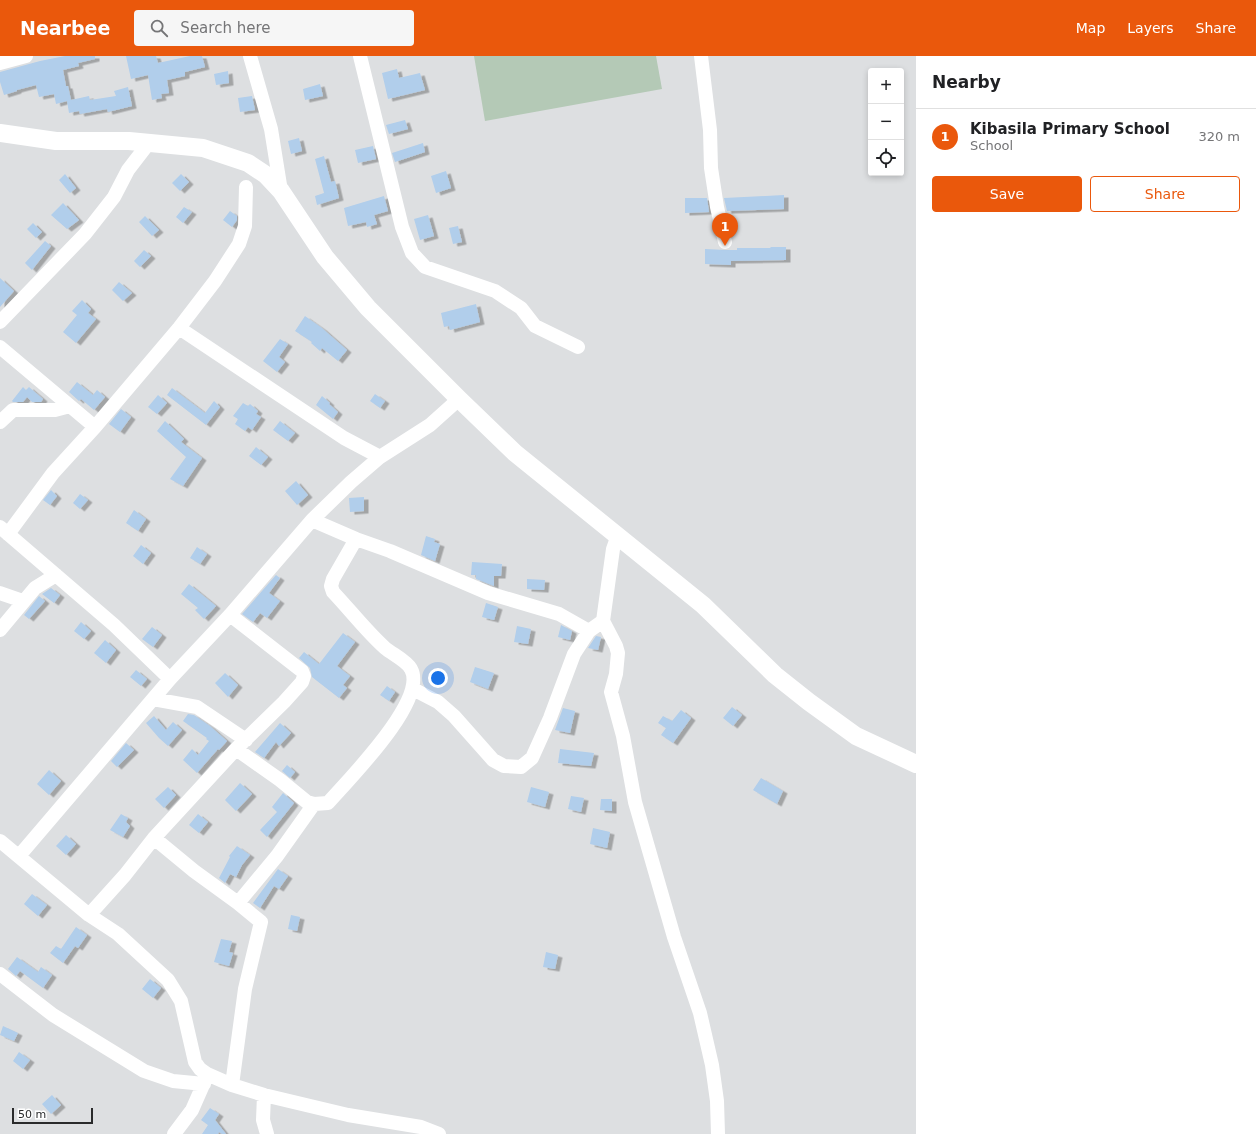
<!DOCTYPE html>
<html lang="en">
<head>
<meta charset="utf-8">
<style>
	:root { --surface:#fff; --page:#f6f6f6; --text:#202124; --muted:#757577; --line:#e0e0e0; --accent:#ea580c }
	body { margin:0; font-family:"DejaVu Sans",sans-serif; background:var(--page); color:var(--text) }
	.controls { position:absolute; right:12px; top:12px; display:grid; overflow:hidden; border-radius:4px; box-shadow:0 2px 6px #0003 }
	.controls button { width:36px; height:36px; display:grid; place-items:center; padding:0; border:0; border-bottom:1px solid var(--line); background:var(--surface); color:var(--text); font:20px sans-serif }
	.scale { position:absolute; left:12px; bottom:10px; width:81px; box-sizing:border-box; padding-left:4px; border:2px solid #292a2b; border-top:0; font-size:11px; line-height:14px; white-space:nowrap; color:#292a2b; -webkit-text-stroke:3px #fff; paint-order:stroke }
	.you { position:absolute; left:438px; top:622px; width:14px; height:14px; margin:-10px; border:3px solid #fff; border-radius:50%; background:#1a73e8; box-shadow:0 0 0 6px #1a73e833 }
	.badge { display:grid; place-items:center; width:26px; height:26px; border-radius:50%; background:var(--accent); color:#fff; font-size:13px; font-weight:700 }
	.pin { position:absolute; translate:-50% -33px; filter:drop-shadow(0 1px 2px #0008) }
	.pin::after { content:''; position:absolute; top:21px; width:14px; height:12px; background:inherit; clip-path:polygon(0 0,100% 0,50% 100%) }
	.list { margin:0; padding:0; list-style:none }
	h2 { display:flex; justify-content:space-between; align-items:center; height:52px; margin:0; padding:0 16px; font-size:17px }
	h2 small { font-size:13px; font-weight:400; color:var(--muted) }
	.list li { display:grid; grid-template-columns:26px 1fr auto; gap:12px; align-items:center; box-sizing:border-box; height:56px; padding:0 16px; border-top:1px solid var(--line) }
	.list b { display:block; font-size:15px; white-space:nowrap }
	.list p { margin:0; font-size:13px; white-space:nowrap; color:var(--muted) }
	.list em { font-size:13px; font-style:normal; color:var(--muted) }
	.actions { display:flex; gap:8px; padding:12px 16px }
	.actions a { flex:1; padding:9px 0; border:1px solid var(--accent); border-radius:4px; text-align:center; font-size:14px; color:var(--accent) }
	.actions .main { background:var(--accent); color:#fff }
	.icon { flex:none; width:22px; height:22px; fill:none; stroke:currentColor; stroke-width:2; stroke-linecap:round; stroke-linejoin:round }
	.map { position:relative; flex:none; width:916px; height:1078px; overflow:hidden }
	header { display:flex; align-items:center; gap:24px; box-sizing:border-box; height:56px; padding:0 20px; background:var(--accent); color:#fff }
	header strong { font-size:19px }
	nav { display:flex; gap:22px; margin-inline-start:auto; font-size:14px }
	.search { width:280px; height:36px; background:var(--page); display:flex; align-items:center; gap:10px; box-sizing:border-box; padding:0 14px; border-radius:4px; color:var(--muted); font-size:15px }
	main { display:flex }
	aside { flex:1; background:var(--surface) }
	.map>svg:first-child { display:block }
	.green { fill:#b4c9b6 }
	.building { fill:#b1ceeb; filter:url(#shadow) }
	.lines { fill:none; stroke-linecap:round; stroke-linejoin:round }
	.minor { stroke:#fff; stroke-width:14 }
	.major { stroke:#fff; stroke-width:18 }
</style>
</head>
<body>
<header>
<strong>Nearbee</strong>
<div class="search"><svg class="icon" aria-label="search" viewBox="0 0 24 24"><circle cx="10" cy="10" r="6"/><path d="M15 15l6 6"/></svg>Search here</div>
<nav><a>Map</a><a>Layers</a><a>Share</a></nav>
</header>
<main>
<div class="map">
<svg width="916" height="1078" viewBox="0 0 916 1078">
	<defs>
		<filter id="shadow"><feDropShadow dx="4.5" dy="2.5" stdDeviation="0" flood-color="#0004"/></filter>
	</defs>
	<rect width="100%" height="100%" fill="#dddfe1"/>
	<path class="green" d="M474,0H656L662,33L485,65Z"/>
	<path class="building" d="M65,0H95V3L78,7L79,10L63,14L66,30H68L71,44L89,40L90,44L116,40L114,35L128,31L132,50L108,56L107,53L80,58L79,55L69,57L67,45L56,48L54,38L39,41L36,29L17,34V35L4,39L0,26V16L40,5Z
		M126,0H156L158,7L190,0H202L205,11L185,16V20L167,24L169,37L161,38L162,42L152,44L148,19L131,23Z
		M397,13L399,22L420,17L425,34L388,43L382,17Z
		M228,15L229,27L216,29L214,18Z
		M320,28L323,40L305,44L303,33Z
		M252,40L255,54L240,56L238,42Z
		M405,64L408,73L389,78L386,69Z
		M299,82L302,95L291,98L288,85Z
		M423,87L425,96L395,106L392,97Z
		M373,90L376,103L358,107L355,94Z
		M324,100L331,126L335,125L339,142L317,149L315,140L324,137L315,103Z
		M446,115L451,132L436,137L431,120Z
		M65,118L76,132L70,137L59,124Z
		M181,118L189,126L180,135L172,127Z
		M784,139V153L727,155L724,142Z
		M384,140L388,155L374,159L377,168L367,171L366,166L348,170L344,152Z
		M685,142H707L709,156L685,157Z
		M63,147L79,164L67,173L51,159Z
		M184,151L192,156L183,167L176,161Z
		M230,155L237,160V164L232,171L223,164Z
		M428,159L434,180L420,184L414,163Z
		M145,160L159,174L152,180L139,166Z
		M33,167L42,176L36,182L27,173Z
		M458,170L462,186L453,188L449,172Z
		M45,185L51,190L32,214L25,207Z
		M771,191H786V204L731,205V209L705,208V193L726,194H737V192H770Z
		M144,194L151,200L140,211L134,205Z
		M0,222L14,235L0,251Z
		M119,226L132,237L123,245L112,234Z
		M82,244L91,253L88,257L96,263L76,287L63,276L77,259L72,255Z
		M476,248L480,266L450,274L449,270L444,271L441,257Z
		M305,260L322,272L347,294L338,305L322,292L320,295L311,287L312,286L295,275Z
		M280,283L288,288L279,301L285,306L277,316L263,305Z
		M77,326L93,339L97,334L105,341L94,354L81,343L79,345L69,336Z
		M23,331L26,334L29,331L43,343L41,346H32L27,341L23,346H13L12,345Z
		M172,332L205,357L214,345L220,351L206,369L167,339Z
		M375,338L385,345L380,352L370,345Z
		M158,339L167,347L157,358L148,351Z
		M322,340L330,347L329,348L338,356L333,363L316,349Z
		M243,347L248,350L250,348L258,355L256,358L261,361L252,374L248,371L245,375L235,368L238,363L233,360Z
		M121,353L131,361L120,376L109,368Z
		M165,365L184,383L181,386L202,402L183,430L170,423L186,401L157,375Z
		M280,365L295,377L288,385L273,374Z
		M256,391L268,401L261,409L249,400Z
		M296,425L308,439L297,449L285,435Z
		M51,434L57,440L50,449L43,444Z
		M80,438L88,444L80,453L73,447Z
		M364,441V455L350,456L349,442Z
		M134,454L146,463L138,475L126,467Z
		M426,480L435,483L434,486L440,488L435,505L421,499Z
		M141,489L151,497L143,508L133,500Z
		M197,491L207,498L200,508L190,502Z
		M472,506L502,508L501,520H494V530L476,523V519H471Z
		M276,519L280,522L269,537L280,545L267,562L260,557L253,566L242,558Z
		M527,523L545,524L544,534L527,533Z
		M189,528L216,550L204,563L195,554L198,552L181,538Z
		M51,532L60,539L54,547L42,538Z
		M39,540L45,545L29,563L24,559Z
		M486,547L498,551L494,564L482,561Z
		M81,566L91,575L84,583L74,575Z
		M561,569L572,575L570,584L558,581Z
		M517,570L531,573L528,588L514,586Z
		M152,571L162,579L153,591L142,583Z
		M343,577L355,586L337,610L350,620L343,629L347,632L339,642L312,621L310,612L299,602L304,596L319,608Z
		M596,580L601,581L598,594L588,592Z
		M105,584L116,594L106,607L94,597Z
		M475,611L494,617L488,633L470,626Z
		M136,614L147,623L141,630L130,621Z
		M225,617L238,629L228,641L215,627Z
		M387,630L395,636L389,645L380,639Z
		M732,651L742,659L733,670L723,662Z
		M563,652L575,655L570,677L555,674Z
		M681,654L691,662L673,687L661,679L666,672L658,667L663,660L672,665Z
		M188,658L194,659L210,670L227,685L219,694L218,693L197,717L183,704L192,693L198,699L209,685L206,683L207,682L183,665Z
		M154,660L166,674L173,666L182,674L168,690L159,682L146,667Z
		M280,667L291,677L279,690L276,686L264,702L255,696Z
		M126,687L134,694L117,711L111,705Z
		M560,693L594,697L591,710L558,707Z
		M287,709L295,716L290,722L282,715Z
		M49,714L61,725L49,739L37,728Z
		M761,722L783,735L777,748L753,734Z
		M240,727L252,738L236,755L225,744Z
		M168,731L176,739L164,752L155,743Z
		M531,731L549,736L545,751L527,746Z
		M283,737L294,747L267,781L260,774L277,756L272,751Z
		M571,740L584,742L581,756L568,753Z
		M601,743H612V755L600,754Z
		M121,758L128,762L126,766L130,770L123,781L110,774Z
		M198,758L208,766L199,777L189,769Z
		M593,772L610,776L607,792L590,788Z
		M66,779L76,788L66,799L56,790Z
		M237,790L250,799L242,809L236,821L230,818L225,827L219,822L230,801L229,800Z
		M278,813L288,820L279,833L274,830L260,852L253,847Z
		M32,838L47,849L38,860L24,848Z
		M291,859L300,861L297,875L288,873Z
		M76,871L87,879L78,892L75,890L63,907L50,897L56,890L61,893Z
		M221,883L232,885L229,896L233,897L229,910L214,906Z
		M546,896L558,899L555,913L543,911Z
		M17,901L38,916L41,911L52,919L43,932L20,915L16,920L8,913Z
		M150,923L161,932L153,942L142,933Z
		M3,970L18,977L14,985L0,979Z
		M19,996L30,1004L23,1013L13,1005Z
		M52,1039L61,1049L51,1058L42,1048Z
		M210,1052L219,1058L215,1064L226,1078H222L219,1076L218,1078H202L208,1069L201,1064Z"/>
	<g class="lines">
		<path class="minor" d="M250,0L271,73L281,135
			M360,0L402,171L412,197L425,211L495,235L521,252L535,270L578,291
			M701,0L710,74L711,112L717,151L725,186
			M0,7L26,0
			M0,266L85,178L114,141L128,114L148,88
			M179,272L344,382L380,401
			M0,291L95,371
			M0,366L13,354H55L70,350
			M312,464L356,483L390,495L488,537L559,558L589,575
			M0,471L114,569L170,623
			M8,478L53,417L95,371L179,272L215,225L239,188L245,170L246,131
			M0,537L23,545
			M603,565L616,590L618,597L616,618L611,636L623,680L635,746L674,881L700,957L712,1009L717,1045L718,1078
			M0,574L35,532L56,519
			M413,633L438,646L454,660L493,704L504,710L521,711L532,702L550,662L574,598L589,575L603,565L613,493L618,479
			M153,643L197,651L246,684
			M236,693L280,724L307,746L314,748L328,747C349,723 428,644 411,613C407,605 392,598 385,592C367,576 350,554 333,536L331,530L333,523L356,483
			M154,782L194,815L238,847L261,866L245,933L232,1029
			M0,785L89,859L118,878L168,924L181,945L195,1006L200,1013L207,1018L232,1029L264,1039L348,1059L421,1071L439,1078
			M19,800L170,623L230,559L312,464L351,426L380,401L430,369L459,343
			M238,847L277,800L314,748
			M89,859L125,819L154,782L236,693L284,646L302,626L304,620L302,615L230,559
			M0,918L53,959L144,1015L173,1025L204,1028
			M264,1039L263,1064L267,1078
			M174,1078L192,1054L207,1020"/>
		<path class="major" d="M0,77L56,85H129L203,92L248,107L266,119L281,135L325,201L368,252L459,343L515,397L703,549L775,619L809,646L856,680L916,708"/>
	</g>
</svg>
<div class="controls">
<button>+</button>
<button>−</button>
<button><svg class="icon" aria-label="locate" viewBox="0 0 24 24"><circle cx="12" cy="12" r="6"/><path d="M12 2v4M12 18v4M2 12h4M18 12h4"/></svg></button>
</div>
<div class="scale">50 m</div>
<div class="you"></div>
<div class="pin badge" style="left:725px;top:190px">1</div>
</div>
<aside>
<h2>Nearby<small></small></h2>
<ul class="list">
<li><span class="badge">1</span><div><b>Kibasila Primary School</b><p>School</p></div><em>320 m</em></li>
</ul>
<div class="actions"><a class="main">Save</a><a>Share</a></div>
</aside>
</main>
</body>
</html>
